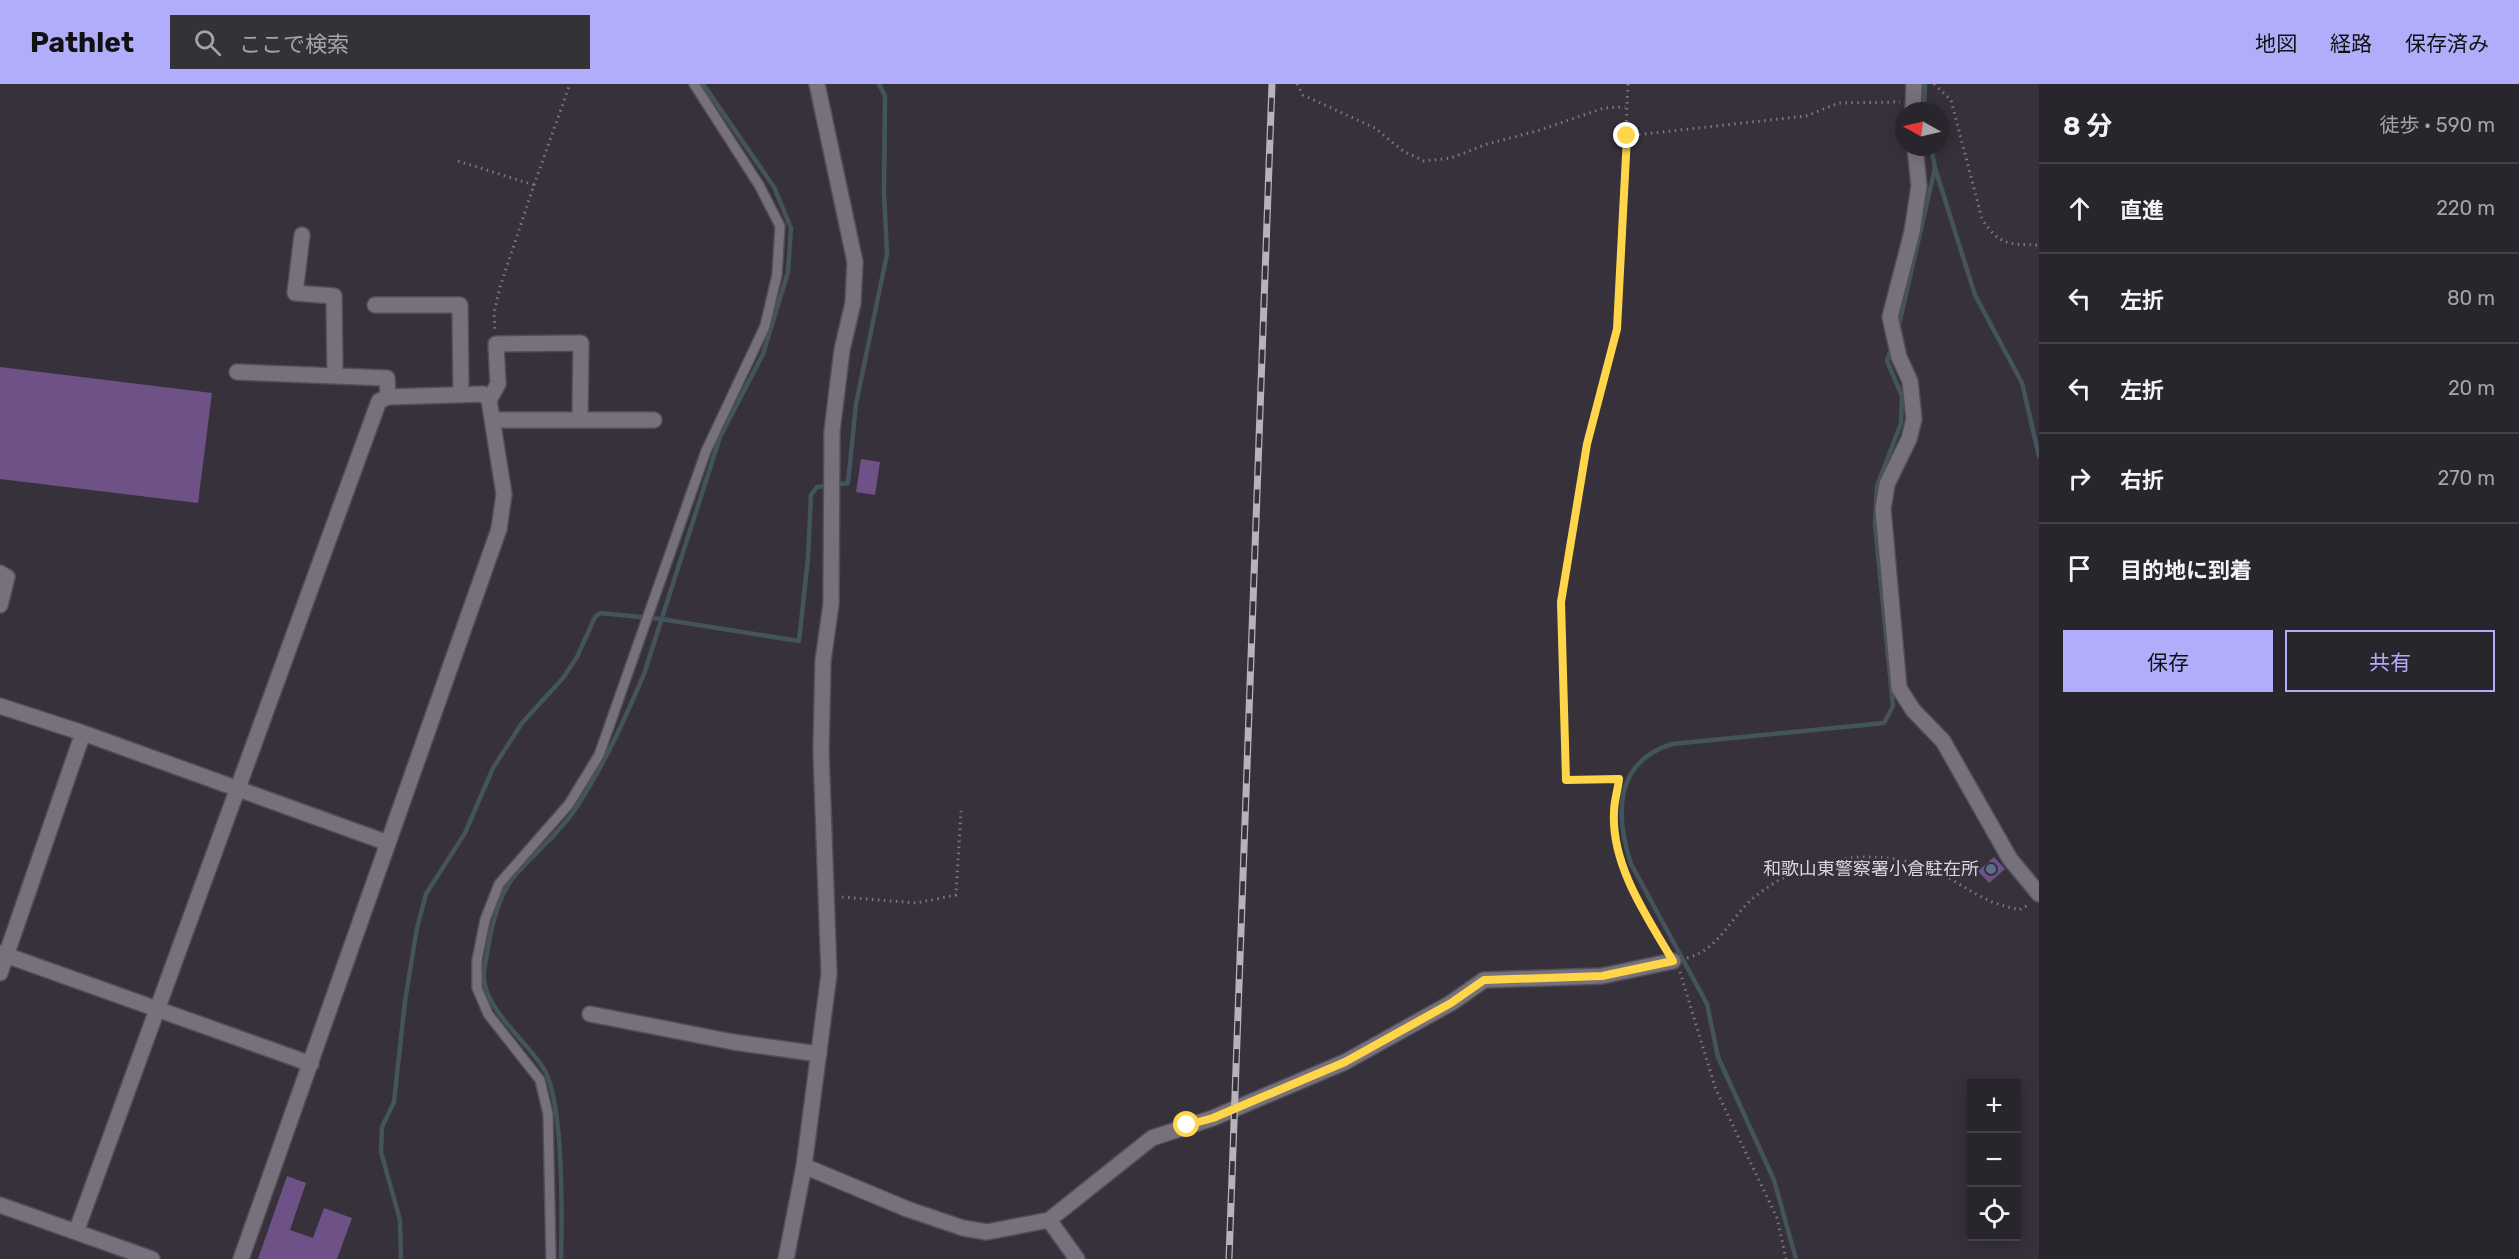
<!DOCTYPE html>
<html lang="ja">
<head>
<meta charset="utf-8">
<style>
	:root { --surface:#28252c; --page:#343138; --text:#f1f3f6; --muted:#a5a5a9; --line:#444248; --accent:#b0aefa }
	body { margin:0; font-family:Rubik,"Noto Sans JP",sans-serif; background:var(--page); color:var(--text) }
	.controls { position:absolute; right:18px; bottom:18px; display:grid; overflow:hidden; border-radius:0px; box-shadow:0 3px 15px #0003 }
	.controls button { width:54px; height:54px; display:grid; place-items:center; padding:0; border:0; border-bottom:2px solid var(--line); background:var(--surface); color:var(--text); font:30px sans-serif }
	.compass { position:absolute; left:1895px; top:18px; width:54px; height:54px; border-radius:50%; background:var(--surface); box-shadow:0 3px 15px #0003; rotate:278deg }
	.stop { position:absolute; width:18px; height:18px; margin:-14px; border:4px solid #ffd54a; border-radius:50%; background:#fff }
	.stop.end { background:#ffd54a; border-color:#fff; box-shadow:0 2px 6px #0008 }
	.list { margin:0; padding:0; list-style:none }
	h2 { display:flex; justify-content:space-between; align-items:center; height:78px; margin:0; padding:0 24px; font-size:26px }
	h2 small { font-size:20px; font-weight:400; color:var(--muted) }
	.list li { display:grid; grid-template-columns:39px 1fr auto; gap:18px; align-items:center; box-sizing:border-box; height:90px; padding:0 24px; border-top:2px solid var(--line) }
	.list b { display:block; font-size:22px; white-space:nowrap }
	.list em { font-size:20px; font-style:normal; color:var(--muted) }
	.actions { display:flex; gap:12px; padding:18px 24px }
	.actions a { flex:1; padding:14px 0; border:2px solid var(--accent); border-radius:0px; text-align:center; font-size:21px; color:var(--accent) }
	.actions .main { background:var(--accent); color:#111 }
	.icon { flex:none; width:33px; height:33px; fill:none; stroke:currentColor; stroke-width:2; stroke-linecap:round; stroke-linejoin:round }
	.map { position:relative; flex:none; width:2039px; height:1175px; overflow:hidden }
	header { display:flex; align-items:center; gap:36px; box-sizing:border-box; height:84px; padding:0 30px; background:var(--accent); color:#111 }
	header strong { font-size:28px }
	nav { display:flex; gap:33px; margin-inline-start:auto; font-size:21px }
	.search { width:420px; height:54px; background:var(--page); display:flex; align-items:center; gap:15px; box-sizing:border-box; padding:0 21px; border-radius:0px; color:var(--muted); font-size:22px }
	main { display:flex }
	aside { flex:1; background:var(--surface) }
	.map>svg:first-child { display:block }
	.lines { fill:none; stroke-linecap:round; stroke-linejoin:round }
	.stream { stroke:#44545c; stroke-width:4.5 }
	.building { fill:#6e5186 }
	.lane-casing { stroke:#534e56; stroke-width:12 }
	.street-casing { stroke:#534e56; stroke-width:18 }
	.path { stroke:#7d7981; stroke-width:3; stroke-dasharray:1.5 4.5; stroke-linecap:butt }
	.lane { stroke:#77717d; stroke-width:9 }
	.street { stroke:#77717d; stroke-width:15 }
	.rail-casing { stroke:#b7b3bb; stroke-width:7 }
	.rail { stroke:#36313b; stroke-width:4.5; stroke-dasharray:14; stroke-linecap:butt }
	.route { stroke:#ffd54a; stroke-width:8 }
	.service-dot { fill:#5c6f8a; stroke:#36313b; stroke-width:2 }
	.labels { text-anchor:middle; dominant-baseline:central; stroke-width:5; stroke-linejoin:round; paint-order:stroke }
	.poi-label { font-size:18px; fill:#dad6dd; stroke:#36313b; text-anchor:end }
</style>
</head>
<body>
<header>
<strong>Pathlet</strong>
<div class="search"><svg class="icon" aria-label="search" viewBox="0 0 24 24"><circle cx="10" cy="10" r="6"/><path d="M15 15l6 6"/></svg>ここで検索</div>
<nav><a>地図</a><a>経路</a><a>保存済み</a></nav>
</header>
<main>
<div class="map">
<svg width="2039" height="1175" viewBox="0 0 2039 1175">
	<rect width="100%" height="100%" fill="#36313b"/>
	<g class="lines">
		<path class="stream" d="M1924,27L1925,0
			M1931,63L1935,84L1975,211L2022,299L2039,372
			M1898,245L1935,84
			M401,1175L400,1136L381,1068L382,1043L394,1018L405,917L417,844L426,810L465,749L493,684L522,639L563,594L577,573L595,533L600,529L661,535L799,557L808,474L811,411L817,403L848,399L856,320L887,170L884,110L885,12L879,0
			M561,1175C562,1132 564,1020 544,985C528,959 486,926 484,895C483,885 487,873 488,864C491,842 499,813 512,795C532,771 559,750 576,724C604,681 624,637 644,590L720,353L763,270L788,188L791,144L774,103L703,0
			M1796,1175L1774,1096L1718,973L1707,920L1631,780C1615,731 1614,678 1672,660L1884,639L1893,622L1875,440L1877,402L1901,339L1902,312L1887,277L1891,265"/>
	</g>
	<path class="building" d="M0,283L212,309L198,419L0,395Z
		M861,375L880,378L875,411L856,408Z
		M1994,773L2005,785L1989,799L1978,787Z
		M287,1092L306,1099L290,1146L313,1154L324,1124L352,1134L337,1175H258Z"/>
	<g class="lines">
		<g class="lane-casing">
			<path id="lane" d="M551,1175L548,1030L540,996L488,930L477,904V876L485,836L499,800L569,720L599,671L706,367L765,242L777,191L780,142L759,101L694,0"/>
		</g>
		<g class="street-casing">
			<path id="street" d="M1913,27L1914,0
				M1915,63L1919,102L1912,148L1890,233L1899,273L1910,297L1914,335L1909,355L1887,400L1883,425L1899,604L1913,626L1943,657L2010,775L2039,810
				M302,151L295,209L334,212L335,292
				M375,221H460L461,311
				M237,288L387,294L388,313
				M493,336H654
				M0,489L7,493L0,521
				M0,622L83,649L388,759
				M0,869L311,980
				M0,889L83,649
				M590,930L733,958L819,970
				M804,1082L907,1125L963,1144L987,1148L1049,1136L1152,1054L1213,1034L1345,978L1451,919L1484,896L1602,892L1673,877
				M0,1121L152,1175
				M1049,1136L1077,1175
				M76,1148L379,317L388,313L483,310L489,316
				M241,1175L499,445L504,410L489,316L498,300L496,260L581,259L580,336
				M786,1175L804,1082L829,890L821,668L823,577L831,520L832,347L842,266L853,219L855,178L817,0"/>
		</g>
		<path class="path" d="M1297,0L1303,11L1375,44L1403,67L1424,77L1451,74L1487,60L1537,47L1604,24L1625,23
			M1628,0L1617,245L1587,360L1561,518L1566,696L1619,695C1618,706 1614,717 1614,727C1611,776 1642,825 1666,865
			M1934,0L1951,16L1982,135C2000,162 2008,160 2039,161
			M1627,52L1806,32L1839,19L1900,18
			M458,77L534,101L500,203L494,229L495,246
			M534,101L570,0
			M842,813L916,819L956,811L961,727
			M1687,874C1721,865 1730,832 1756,812C1802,774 1872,762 1928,784C1949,792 1968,807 1988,816C1998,821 2009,823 2019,826L2030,820
			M1680,888L1716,1006L1777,1134L1786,1175"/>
		<use href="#lane" class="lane"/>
		<use href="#street" class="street"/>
		<g class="rail-casing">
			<path id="rail" d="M1229,1175L1272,0"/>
		</g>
		<use href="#rail" class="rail"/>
	</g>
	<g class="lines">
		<path class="route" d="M1187,1041L1213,1034L1345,978L1451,919L1484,896L1602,892L1673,877C1647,833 1611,781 1614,728C1614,717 1618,706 1619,695L1566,696L1561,518L1587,360L1617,245L1627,52"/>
	</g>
	<circle class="service-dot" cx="1991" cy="785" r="6"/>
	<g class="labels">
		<g class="poi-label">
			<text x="1979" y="785">和歌山東警察署小倉駐在所</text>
		</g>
	</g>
</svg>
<div class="controls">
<button>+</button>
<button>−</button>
<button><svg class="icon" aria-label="locate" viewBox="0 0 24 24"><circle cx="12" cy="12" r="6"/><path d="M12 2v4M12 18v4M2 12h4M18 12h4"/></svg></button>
</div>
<svg class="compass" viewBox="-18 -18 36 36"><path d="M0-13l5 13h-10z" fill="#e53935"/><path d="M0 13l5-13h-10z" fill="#a5a5a9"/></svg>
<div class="stop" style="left:1187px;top:1041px"></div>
<div class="stop end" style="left:1627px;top:52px"></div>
</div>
<aside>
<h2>8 分<small>徒歩 · 590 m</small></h2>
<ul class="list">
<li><svg class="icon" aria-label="ahead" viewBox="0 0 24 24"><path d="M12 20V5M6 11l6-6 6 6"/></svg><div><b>直進</b></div><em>220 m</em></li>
<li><svg class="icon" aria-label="left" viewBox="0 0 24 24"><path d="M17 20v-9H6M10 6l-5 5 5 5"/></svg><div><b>左折</b></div><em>80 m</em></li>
<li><svg class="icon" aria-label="left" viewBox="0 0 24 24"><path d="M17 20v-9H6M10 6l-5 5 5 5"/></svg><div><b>左折</b></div><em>20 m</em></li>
<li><svg class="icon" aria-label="right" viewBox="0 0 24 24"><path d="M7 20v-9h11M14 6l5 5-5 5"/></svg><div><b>右折</b></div><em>270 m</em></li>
<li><svg class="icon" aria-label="arrive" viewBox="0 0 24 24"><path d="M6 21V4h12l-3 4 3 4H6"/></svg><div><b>目的地に到着</b></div></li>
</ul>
<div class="actions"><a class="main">保存</a><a>共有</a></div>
</aside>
</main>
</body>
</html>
